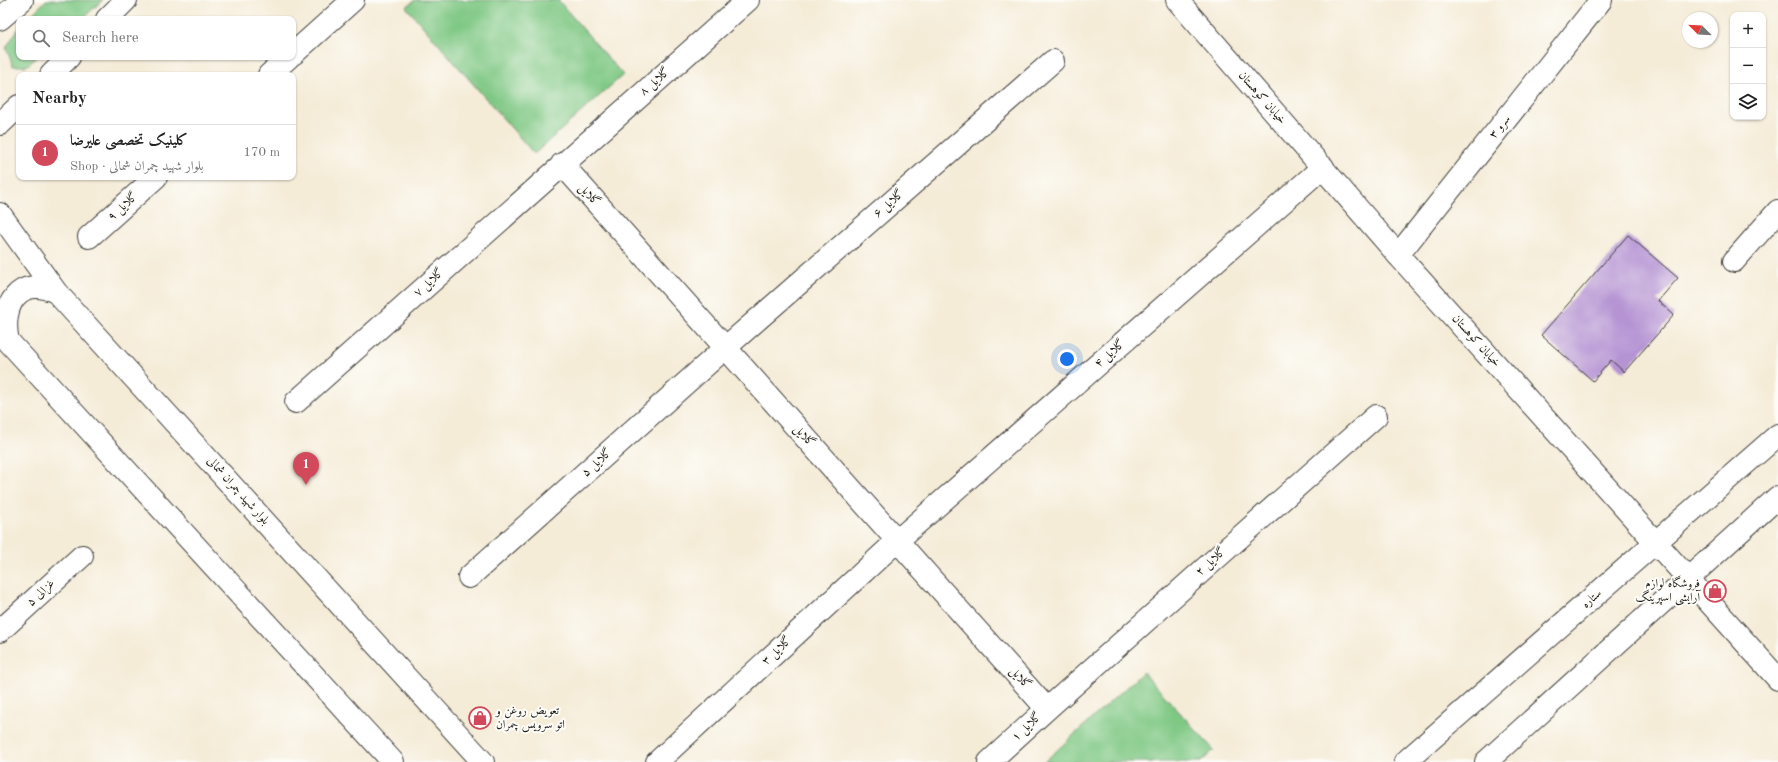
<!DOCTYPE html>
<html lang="en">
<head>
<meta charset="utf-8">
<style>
	:root { --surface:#fff; --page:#f2f2f2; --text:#222; --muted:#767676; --line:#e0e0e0; --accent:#d1495b }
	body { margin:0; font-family:"Old Standard TT",Amiri,serif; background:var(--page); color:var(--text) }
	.controls { position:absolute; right:12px; top:12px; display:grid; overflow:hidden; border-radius:8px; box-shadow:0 1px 3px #0004 }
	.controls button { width:36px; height:36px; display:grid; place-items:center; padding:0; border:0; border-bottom:1px solid var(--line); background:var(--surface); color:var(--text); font:20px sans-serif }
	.compass { position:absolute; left:1682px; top:12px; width:36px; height:36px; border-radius:50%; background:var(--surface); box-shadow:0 1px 3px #0004; rotate:294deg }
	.you { position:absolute; left:1067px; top:359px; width:14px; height:14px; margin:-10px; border:3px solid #fff; border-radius:50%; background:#1a73e8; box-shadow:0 0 0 6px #1a73e833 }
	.badge { display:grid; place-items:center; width:26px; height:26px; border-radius:50%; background:var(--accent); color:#fff; font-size:13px; font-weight:700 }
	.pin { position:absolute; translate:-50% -33px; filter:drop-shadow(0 1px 2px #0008) }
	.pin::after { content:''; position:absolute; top:21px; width:14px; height:12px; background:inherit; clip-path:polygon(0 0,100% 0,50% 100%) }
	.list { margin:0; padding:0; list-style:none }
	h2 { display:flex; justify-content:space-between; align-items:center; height:52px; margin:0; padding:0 16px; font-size:17px }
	h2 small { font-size:13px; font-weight:400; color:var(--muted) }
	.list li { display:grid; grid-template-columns:26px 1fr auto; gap:12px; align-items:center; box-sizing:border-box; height:56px; padding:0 16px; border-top:1px solid var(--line) }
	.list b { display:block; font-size:15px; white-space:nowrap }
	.list p { margin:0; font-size:13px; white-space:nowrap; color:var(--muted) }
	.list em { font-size:13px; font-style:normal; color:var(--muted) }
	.icon { flex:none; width:22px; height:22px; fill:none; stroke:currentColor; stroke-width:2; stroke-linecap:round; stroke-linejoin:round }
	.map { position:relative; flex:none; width:1778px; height:762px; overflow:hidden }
	.search { position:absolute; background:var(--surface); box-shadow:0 1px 3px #0004; left:16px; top:16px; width:280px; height:44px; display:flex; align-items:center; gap:10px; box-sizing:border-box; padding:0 14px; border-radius:8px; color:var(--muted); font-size:15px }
	.panel { position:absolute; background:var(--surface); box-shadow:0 1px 3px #0004; left:16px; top:72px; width:280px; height:108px; border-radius:8px }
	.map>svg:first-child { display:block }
	.green { fill:#7fc884; stroke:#4e7250 }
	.building { fill:#b694d4 }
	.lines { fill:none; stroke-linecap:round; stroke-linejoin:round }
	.minor-casing { stroke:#3d3b38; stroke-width:24 }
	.tertiary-casing { stroke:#3d3b38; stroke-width:24 }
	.secondary-casing { stroke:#3d3b38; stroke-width:24 }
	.minor { stroke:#fff; stroke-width:22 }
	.tertiary { stroke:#fff; stroke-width:22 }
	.secondary { stroke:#fff; stroke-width:22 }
	.labels { text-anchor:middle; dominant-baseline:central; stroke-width:4; stroke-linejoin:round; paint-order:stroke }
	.street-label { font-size:12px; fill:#1c1c1c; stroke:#fdfcf7 }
	.poi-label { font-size:12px; fill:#1c1c1c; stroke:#fdfcf7; text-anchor:end }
</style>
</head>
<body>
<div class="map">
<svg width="1778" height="762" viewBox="0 0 1778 762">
	<rect width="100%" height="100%" fill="#fdfcf7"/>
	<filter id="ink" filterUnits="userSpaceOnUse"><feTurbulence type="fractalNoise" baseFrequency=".025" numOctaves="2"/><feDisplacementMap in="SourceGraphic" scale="8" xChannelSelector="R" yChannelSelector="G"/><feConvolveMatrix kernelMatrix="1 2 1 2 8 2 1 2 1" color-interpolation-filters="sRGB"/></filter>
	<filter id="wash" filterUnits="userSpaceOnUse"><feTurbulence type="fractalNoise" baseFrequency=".012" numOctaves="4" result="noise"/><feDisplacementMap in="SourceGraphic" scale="16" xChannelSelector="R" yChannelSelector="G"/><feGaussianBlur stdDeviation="0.9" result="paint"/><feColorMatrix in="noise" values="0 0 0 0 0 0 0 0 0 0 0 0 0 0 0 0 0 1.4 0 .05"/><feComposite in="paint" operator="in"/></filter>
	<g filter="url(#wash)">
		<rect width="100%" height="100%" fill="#f5ecd8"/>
		<path class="green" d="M46,0H103L82,19H27Z
			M415,0H558L623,75L534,154L406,7Z
			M19,27V57H37L27,66H13L6,48Z
			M1143,672L1214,750L1201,762H1044Z"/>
		<g id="blocks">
			<path class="building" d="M1628,235L1678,278L1658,301L1674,315L1624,372L1611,360L1593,381L1541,335Z"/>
		</g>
	</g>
	<g filter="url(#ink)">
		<use href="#blocks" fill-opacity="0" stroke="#3d3b38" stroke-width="1"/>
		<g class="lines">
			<g class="minor-casing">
				<path id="minor" d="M293,54L353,0
					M269,75L289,57
					M562,164L1047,709
					M89,237L156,177
					M1398,255L1601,0
					M1734,261L1778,211
					M296,402L748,0
					M469,577L725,348L1053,61
					M0,631L82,556
					M657,762L898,540L1323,167
					M989,762L1047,709L1376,416"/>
			</g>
			<g class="tertiary-casing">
				<path id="tertiary" d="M1177,0L1398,255L1778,679
					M1405,762L1778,435
					M1486,762L1778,497"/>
			</g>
			<g class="secondary-casing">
				<path id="secondary" d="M0,19L22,0
					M107,19L126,0
					M51,75L69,57
					M0,124L19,106
					M0,214L56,292L483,762
					M0,335L8,341L393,762
					M8,341C0,305 19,275 56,292"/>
			</g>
			<use href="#minor" class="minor"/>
			<use href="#tertiary" class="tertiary"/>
			<use href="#secondary" class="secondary"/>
		</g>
	</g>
	<defs>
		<g id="shop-ring" transform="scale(1.15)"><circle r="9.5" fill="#fdfcf7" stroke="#d1495b" stroke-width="1.5"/><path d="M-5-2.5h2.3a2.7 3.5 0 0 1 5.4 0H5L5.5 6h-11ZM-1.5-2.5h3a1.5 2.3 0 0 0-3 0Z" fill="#d1495b"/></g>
	</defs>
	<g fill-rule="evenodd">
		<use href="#shop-ring" x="1715" y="591"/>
		<use href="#shop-ring" x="480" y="718"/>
	</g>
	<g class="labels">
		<g class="street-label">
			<text transform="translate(655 82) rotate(-41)">گلایل ۸</text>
			<text transform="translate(1262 98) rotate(49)">خیابان کوهستان</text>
			<text transform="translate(1500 127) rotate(-51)">سرو ۳</text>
			<text transform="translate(589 195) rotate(48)">گلایل</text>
			<text transform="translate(889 204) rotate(-41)">گلایل ۶</text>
			<text transform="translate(123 207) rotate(-42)">گلایل ۹</text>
			<text transform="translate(429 283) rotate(-42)">گلایل ۷</text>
			<text transform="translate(1476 341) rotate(48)">خیابان کوهستان</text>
			<text transform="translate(1110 354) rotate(-41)">گلایل ۴</text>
			<text transform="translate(804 436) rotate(48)">گلایل</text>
			<text transform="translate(597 463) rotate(-42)">گلایل ۵</text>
			<text transform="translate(238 491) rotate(48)">بلوار شهید چمران شمالی</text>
			<text transform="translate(1211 562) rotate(-42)">گلایل ۲</text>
			<text transform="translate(41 593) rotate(-43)">غزالی ۵</text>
			<text transform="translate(1592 599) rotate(-41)">ستاره</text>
			<text transform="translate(777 651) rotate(-43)">گلایل ۳</text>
			<text transform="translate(1020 678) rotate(48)">گلایل</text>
			<text transform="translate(1027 727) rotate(-43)">گلایل ۱</text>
		</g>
		<g class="poi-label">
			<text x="1700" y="584">فروشگاه لوازم<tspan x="1700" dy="14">آرایشی اسپرینگ</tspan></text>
			<text x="496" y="711" text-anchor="start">تعویض روغن و<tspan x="496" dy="14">اتو سرویس چمران</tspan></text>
		</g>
	</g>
</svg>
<div class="controls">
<button>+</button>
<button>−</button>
<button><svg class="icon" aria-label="layers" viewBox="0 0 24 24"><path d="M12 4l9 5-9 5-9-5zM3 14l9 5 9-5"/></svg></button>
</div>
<svg class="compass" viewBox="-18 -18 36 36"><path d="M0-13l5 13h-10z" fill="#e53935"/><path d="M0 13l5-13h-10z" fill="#767676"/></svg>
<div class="you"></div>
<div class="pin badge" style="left:306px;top:485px">1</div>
<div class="search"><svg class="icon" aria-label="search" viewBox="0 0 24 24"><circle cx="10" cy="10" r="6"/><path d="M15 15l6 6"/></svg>Search here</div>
<section class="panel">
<h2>Nearby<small></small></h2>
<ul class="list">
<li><span class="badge">1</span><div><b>کلینیک تخصصی علیرضا</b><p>Shop · بلوار شهید چمران شمالی</p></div><em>170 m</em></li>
</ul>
</section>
</div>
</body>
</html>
